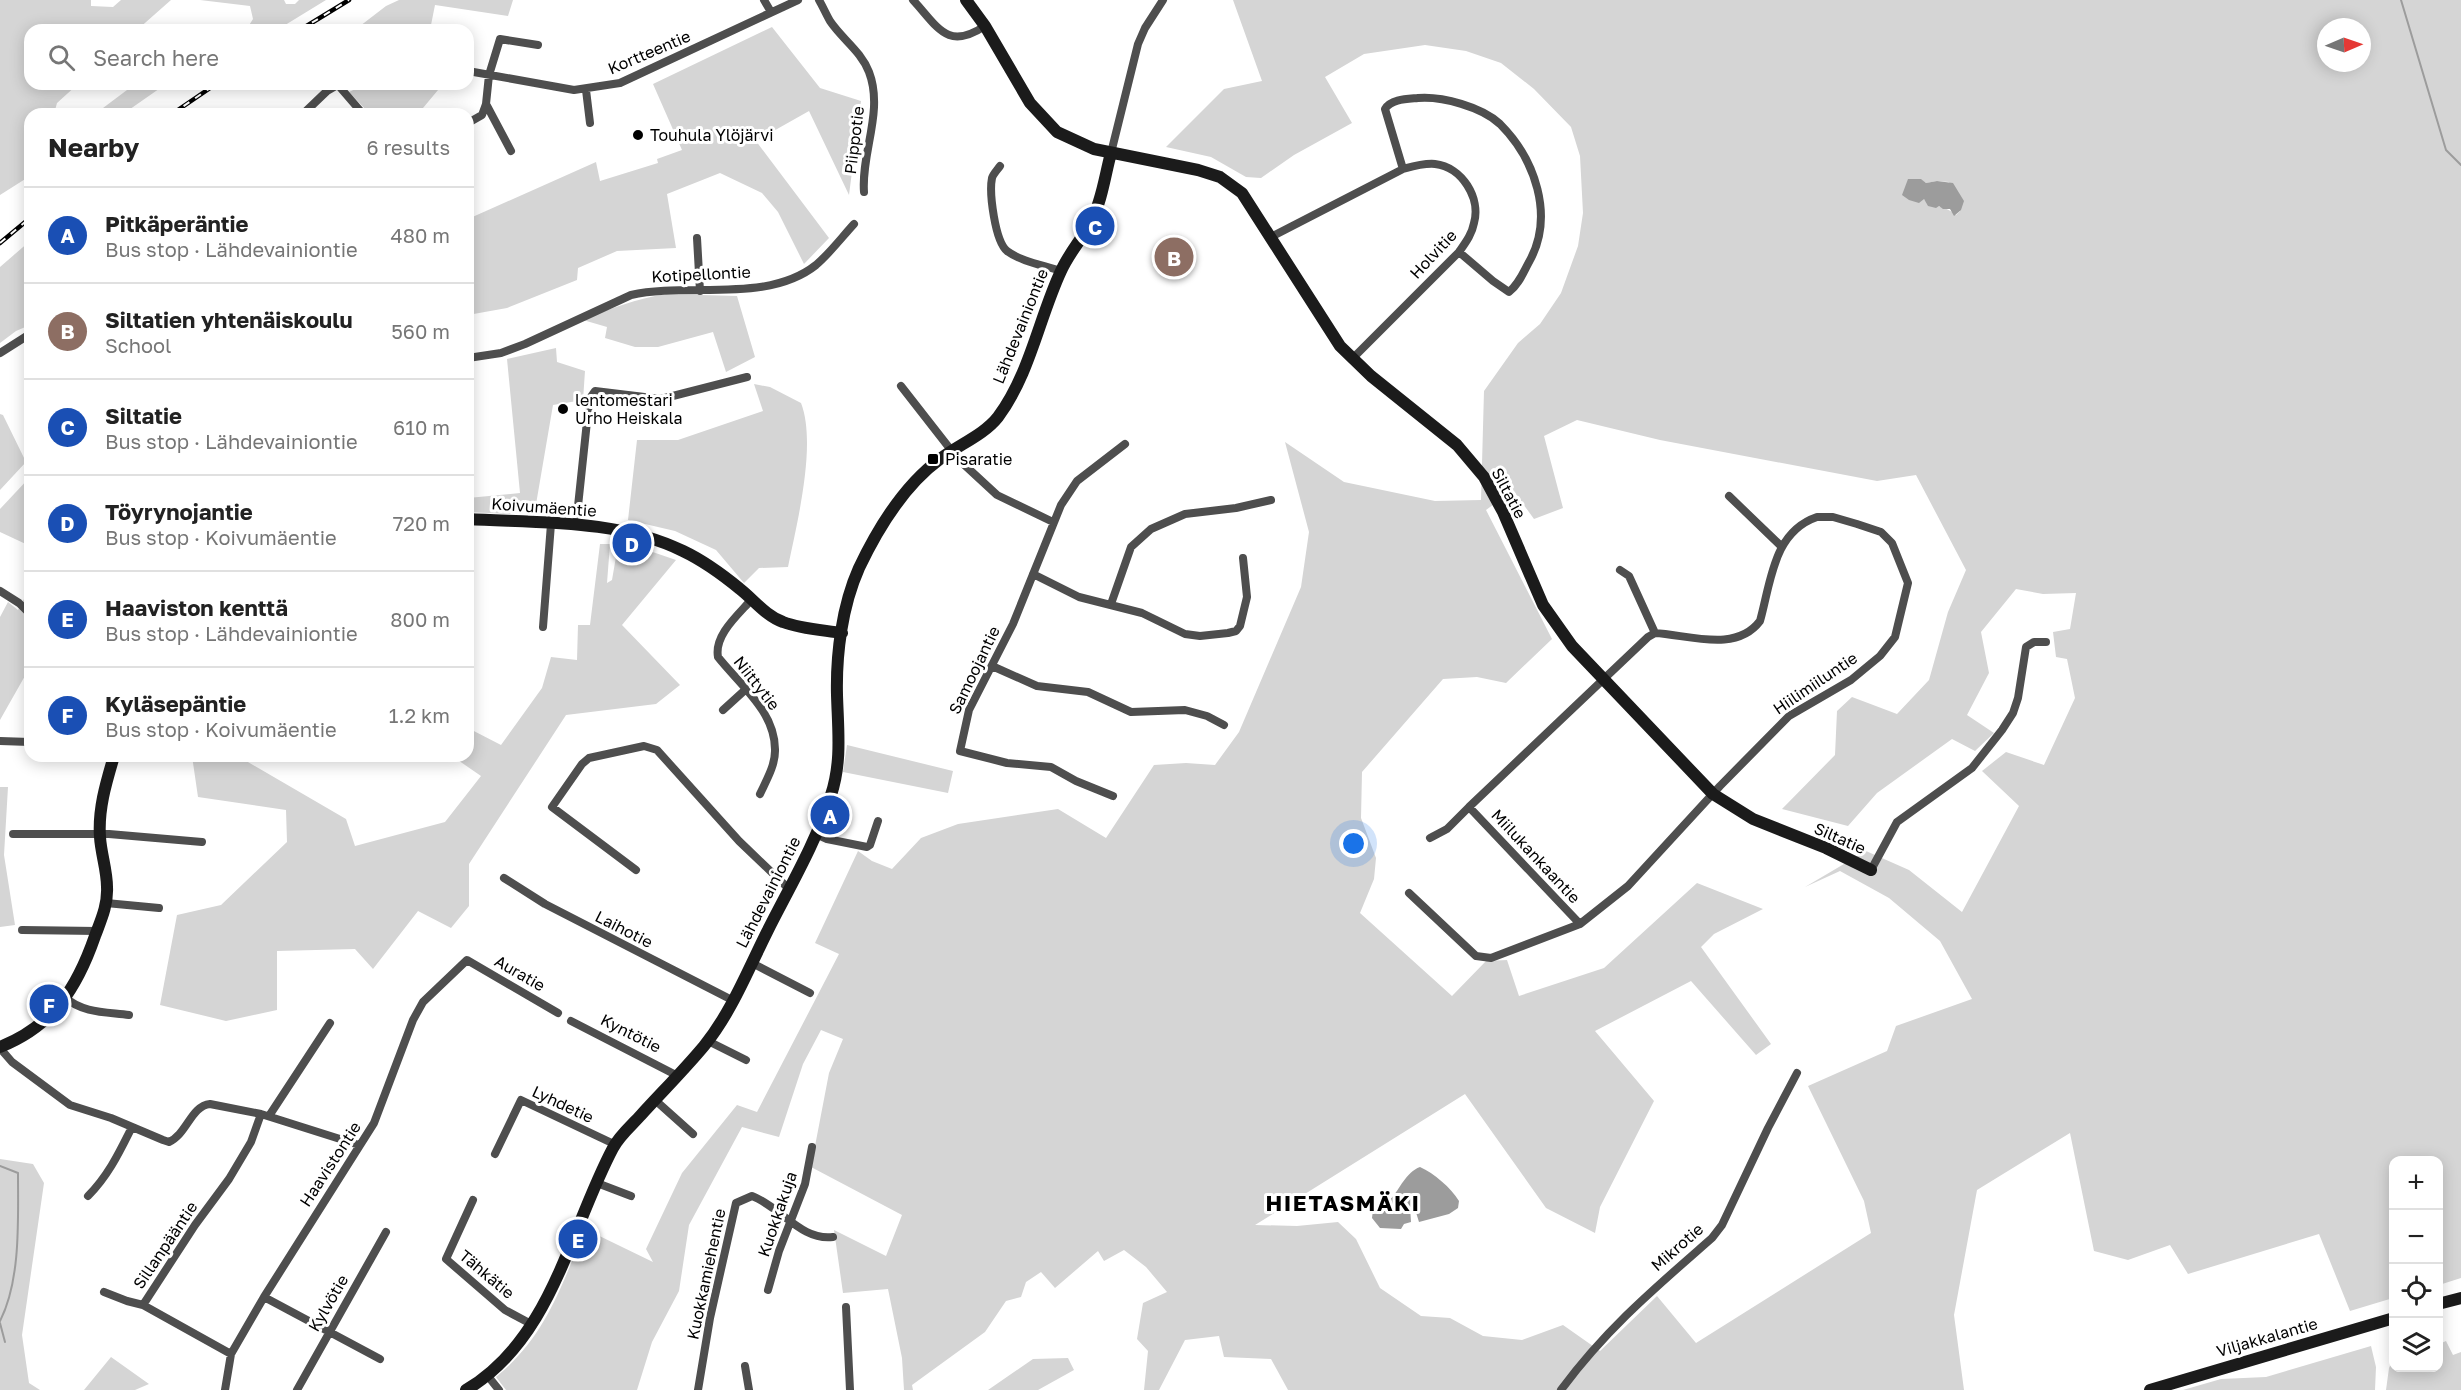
<!DOCTYPE html>
<html lang="en">
<head>
<meta charset="utf-8">
<style>
	:root { --surface:#fff; --page:#f6f6f6; --text:#222; --muted:#767676; --line:#e0e0e0; --accent:#db2777 }
	body { margin:0; font-family:"Golos Text",sans-serif; background:var(--page); color:var(--text) }
	.controls { position:absolute; right:18px; bottom:18px; display:grid; overflow:hidden; border-radius:12px; box-shadow:0 3px 15px #0003 }
	.controls button { width:54px; height:54px; display:grid; place-items:center; padding:0; border:0; border-bottom:2px solid var(--line); background:var(--surface); color:var(--text); font:30px sans-serif }
	.compass { position:absolute; left:2317px; top:18px; width:54px; height:54px; border-radius:50%; background:var(--surface); box-shadow:0 3px 15px #0003; rotate:88deg }
	.you { position:absolute; left:1354px; top:844px; width:21px; height:21px; margin:-15px; border:4px solid #fff; border-radius:50%; background:#1a73e8; box-shadow:0 0 0 9px #1a73e833 }
	.badge { display:grid; place-items:center; width:39px; height:39px; border-radius:50%; background:var(--accent); color:#fff; font-size:20px; font-weight:700 }
	.pin { position:absolute; translate:-50% -50%; border:3px solid #fff; box-shadow:0 2px 6px #0006 }
	.list { margin:0; padding:0; list-style:none }
	h2 { display:flex; justify-content:space-between; align-items:center; height:78px; margin:0; padding:0 24px; font-size:26px }
	h2 small { font-size:20px; font-weight:400; color:var(--muted) }
	.list li { display:grid; grid-template-columns:39px 1fr auto; gap:18px; align-items:center; box-sizing:border-box; height:96px; padding:0 24px; border-top:2px solid var(--line) }
	.list b { display:block; font-size:22px; white-space:nowrap }
	.list p { margin:0; font-size:20px; white-space:nowrap; color:var(--muted) }
	.list em { font-size:20px; font-style:normal; color:var(--muted) }
	.icon { flex:none; width:33px; height:33px; fill:none; stroke:currentColor; stroke-width:2; stroke-linecap:round; stroke-linejoin:round }
	.map { position:relative; flex:none; width:2461px; height:1390px; overflow:hidden }
	.search { position:absolute; background:var(--surface); box-shadow:0 3px 15px #0003; left:24px; top:24px; width:450px; height:66px; display:flex; align-items:center; gap:15px; box-sizing:border-box; padding:0 21px; border-radius:18px; color:var(--muted); font-size:22px }
	.panel { position:absolute; background:var(--surface); box-shadow:0 3px 15px #0003; left:24px; top:108px; width:450px; height:654px; border-radius:18px }
	.map>svg:first-child { display:block }
	.green { fill:#d5d5d5; fill-rule:evenodd }
	.water { fill:#9c9c9c }
	.lines { fill:none; stroke-linecap:round; stroke-linejoin:round }
	.stream { stroke:#9c9c9c; stroke-width:2 }
	.street { stroke:#4e4e4e; stroke-width:8 }
	.secondary { stroke:#1b1b1b; stroke-width:12 }
	.rail-casing { stroke:#000; stroke-width:4.5 }
	.rail { stroke:#fff; stroke-width:2; stroke-dasharray:7; stroke-linecap:butt }
	.poi-dot { fill:#000; stroke:#fff; stroke-width:2 }
	.labels { text-anchor:middle; dominant-baseline:central; stroke-width:6; stroke-linejoin:round; paint-order:stroke }
	.street-label { font-size:16px; fill:#000; stroke:#fff }
	.poi-label { font-size:16px; fill:#000; stroke:#fff; text-anchor:start }
	.district-label { font-size:22px; font-weight:bold; letter-spacing:1.5px; fill:#000; stroke:#fff }
</style>
</head>
<body>
<div class="map">
<svg width="2461" height="1390" viewBox="0 0 2461 1390">
	<rect width="100%" height="100%" fill="#fff"/>
	<path class="green" d="M0,0H91V6L113,7L121,0H171L137,30H30V84H78L57,103L54,114H30V176L0,195Z
		M200,0H284L286,4H295L299,0H326L277,30H246L253,19L250,6Z
		M399,0H513L508,16L435,5L430,30H359L360,26L386,6Z
		M1233,0H2461V1278L2439,1285L2438,1160H2394L2393,1298L2350,1311L2319,1234L2188,1274L2170,1245L2128,1260L2094,1251L2070,1133L1977,1190L1954,1315L1964,1390H1288L1271,1359L1224,1357L1219,1336L1185,1340L1159,1390H1144L1148,1351L1137,1339L1143,1303L1167,1292L1146,1267L1124,1250L1104,1261L1098,1251L1055,1288L1041,1272L1026,1282L1021,1297L1006,1301L985,1332L912,1385L913,1390H904L902,1358L888,1289L843,1293L834,1230L886,1256L902,1215L811,1167L829,1073L843,1039L821,1030L803,1064L779,1137L742,1127L689,1225L679,1291L652,1342L637,1390H506L496,1377C546,1336 561,1287 585,1229L653,1262L646,1249L682,1173L737,1105L757,1112L839,954L815,943L858,851L872,861L892,869L921,838L958,824L1058,809L1106,838L1154,765L1186,763L1215,765L1239,732L1301,587L1309,532L1285,442L1344,482L1435,501L1481,500L1484,391L1518,343L1540,324L1561,293L1578,246L1583,213L1580,156L1571,127L1534,89L1501,63L1466,51L1425,45L1364,54L1325,77L1352,123L1294,155L1261,178L1246,177L1211,157L1166,147L1224,89L1262,81ZM2326,27H2362V63H2326ZM1920,179L1926,183L1937,181L1949,182L1960,211L1956,215C1947,206 1928,205 1924,199C1921,194 1922,184 1920,179ZM1577,420L1660,440L1877,481L1916,475L1966,570L1948,612L1929,680L1897,714L1852,697L1837,711L1835,755L1782,809L1848,826L1877,793L1952,739L1975,751L1994,733L1967,715L1989,673L1981,632L2016,589L2043,594L2076,593L2070,629L2053,632L2056,657L2067,659L2075,698L2044,765L2006,752L1982,771L2019,806L1962,912L1909,870L1866,851L1805,887L1840,871L1889,898L1940,941L1972,999L1896,1026L1887,1051L1808,1086L1864,1201L1871,1233L1696,1343L1657,1296L1600,1351L1563,1325L1522,1340L1483,1336L1450,1318L1421,1316L1380,1288L1356,1239L1338,1222L1297,1226L1255,1225L1465,1094L1546,1208L1595,1233L1600,1207L1654,1101L1595,1031L1691,981L1756,1055L1771,1044L1701,947L1714,934L1763,909L1697,883L1604,968L1519,996L1507,960L1486,961L1452,996L1360,913L1374,879L1376,858L1361,818L1362,772L1443,679L1477,677L1506,683L1552,639L1486,510L1513,490L1534,519L1563,508L1544,436Z
		M772,27L820,88L861,101L849,195L809,111L756,141L829,238L804,264L778,212L762,193L720,173L667,194L676,248L617,251L578,268L577,280L507,308L468,315V219L596,162L600,181L658,163L657,159L682,150L653,84Z
		M135,84H166L123,114H95Z
		M366,84H443L418,114H370L349,92Z
		M30,241V325L16,331L0,343V267Z
		M666,294L737,296L755,357L726,372L713,332L658,347H635L605,338L607,327L583,320C611,308 636,299 666,294Z
		M556,348L557,362L585,371L583,400L553,405L534,516L531,512L516,511L509,514L468,512V498L520,493L507,359Z
		M754,384L770,387L801,403C817,444 797,523 788,567L759,568L744,583L716,550L675,531L628,520L637,440H678L763,411Z
		M0,414L3,415L26,462L0,490Z
		M30,477V546L0,532V509Z
		M600,544H610L607,583L612,580L618,545L641,548L676,560L622,625L680,685L656,704L566,715L469,864V906L451,928L418,911L373,969L355,949L277,951V1010L226,1021L160,1005L177,915L221,905L287,842L286,810L198,797L192,756H240L241,758L346,819L355,846L445,822L481,776L452,756H468V728L501,745L542,688L551,657L577,660L578,625H590Z
		M30,588V667L0,720V617L8,602L18,610Z
		M847,745L953,771L948,793L843,772Z
		M0,787H8L4,855L15,925L0,927Z
		M0,1159L33,1164L44,1183L22,1335L29,1383L40,1390H0Z
		M2446,1341L2453,1355L2461,1352V1390H2386L2389,1368L2393,1360L2394,1368H2438L2439,1344Z
		M2371,1346L2376,1367L2375,1390H2183L2221,1379L2266,1377Z
		M111,1357L149,1384L135,1390H84Z
		M1068,1358L1074,1370L1038,1390H988L1033,1359Z"/>
	<path class="water" d="M1908,179H1921L1926,183L1937,181L1953,183L1964,201L1961,210L1954,216L1950,209H1943L1939,206L1936,208L1928,206L1924,199L1919,203L1909,200L1902,195Z
		M1420,1167C1434,1173 1451,1188 1459,1201L1458,1208L1449,1214L1419,1222L1414,1206L1410,1207L1411,1222L1404,1224L1401,1229L1380,1228L1372,1218L1373,1210C1378,1207 1385,1204 1390,1200C1400,1189 1406,1172 1420,1167Z"/>
	<g class="lines">
		<path class="stream" d="M2401,0L2446,150L2461,165
			M0,1166L18,1173C18,1219 21,1280 0,1321
			M0,1323L5,1342"/>
		<path class="street" d="M764,0L771,12
			M819,0C823,7 826,14 830,21C842,39 861,51 869,72C884,111 861,153 864,192
			M913,0C938,27 947,51 985,26
			M468,71L574,90L620,83L798,0
			M338,85L363,114
			M586,90L590,123
			M303,114L327,91L339,84
			M468,123L482,115L486,104
			M511,151L486,104L489,75L500,39L538,45
			M1111,153L1138,44L1145,28L1163,0
			M1000,166C998,169 993,174 992,178C989,193 995,241 1007,251C1022,262 1043,265 1061,271
			M1403,169L1385,109C1391,99 1407,99 1418,98C1442,96 1482,107 1500,124C1535,159 1555,216 1529,262C1523,273 1519,284 1509,292L1493,281L1459,252
			M1271,237L1403,169C1414,166 1424,163 1435,164C1462,167 1481,198 1474,223C1472,234 1466,242 1459,252L1353,358
			M697,238L700,291
			M0,353L30,334
			M468,358L501,353L525,344L631,295C688,282 767,304 816,265C830,253 842,237 854,224
			M901,386L958,459L997,495L1053,522
			M1729,496L1781,546
			M1817,517H1833L1857,524L1881,532L1892,543L1908,583L1895,637L1880,656L1851,680L1789,716L1720,786L1628,886L1580,924L1469,807L1648,637L1655,633C1689,635 1736,653 1760,621C1771,582 1773,532 1817,517Z
			M576,525L588,412L590,398L595,391L661,399L747,377
			M468,536V519
			M1620,570L1629,576L1655,633
			M1033,574L1079,597L1142,613L1185,634L1200,636L1228,633L1236,631L1240,626L1247,597L1243,558
			M0,591L19,603L30,614
			M752,599C738,615 714,635 718,657C740,685 776,712 775,751C775,766 766,781 760,794
			M1111,604L1131,547L1151,529L1185,514L1236,508L1271,500
			M543,627L551,524
			M992,666L1037,686L1088,692L1131,712L1185,710L1207,716L1224,725
			M723,710L745,690
			M0,741L30,742
			M1113,796L1076,781L1051,767L1007,763L960,751L969,710L1013,624L1061,505L1077,481L1125,444
			M13,834H109L202,842
			M816,834L827,839L867,847L870,845L878,821
			M1430,838L1447,829L1469,807
			M636,870L552,807L582,764L589,758L644,746L657,750L739,841L789,889
			M1871,870L1897,822L1972,768L2002,730L2013,713L2018,698L2026,647L2034,642H2046
			M504,878L545,904L732,1000
			M1409,893L1476,956L1491,958L1580,924
			M106,903L159,908
			M22,930L97,931
			M752,963L810,993
			M66,998C82,1013 108,1012 129,1015
			M571,1021L676,1075
			M708,1041L746,1060
			M0,1048L12,1062L70,1105L111,1118L163,1140L169,1142C187,1134 191,1106 210,1104L261,1114L359,1145
			M655,1100L693,1134
			M269,1116L330,1023
			M495,1154L521,1100L614,1144
			M597,1183L631,1196
			M88,1196C108,1176 119,1153 131,1129
			M473,1200L446,1259L505,1310L533,1325
			M768,1290L779,1251L805,1184L812,1147
			M104,1292L127,1301L143,1305
			M264,1297L380,1359
			M846,1307L850,1390
			M231,1354L143,1305L195,1225L229,1179L251,1142L261,1114
			M745,1366L749,1390
			M487,1375L499,1390
			M225,1390L231,1354L264,1297L374,1123L413,1020L423,1002L467,960L558,1013
			M297,1390L386,1232
			M698,1390L710,1318L736,1203L752,1196C781,1207 801,1241 833,1237
			M1561,1390C1607,1328 1655,1288 1712,1238L1722,1225L1768,1128L1797,1073"/>
		<path class="secondary" d="M966,0L985,26L1030,103L1057,132L1094,149L1198,170L1220,177L1242,193L1340,346L1371,376L1457,445L1484,477L1503,512L1543,605L1572,646L1713,794L1753,819L1826,848L1871,870
			M468,519C539,523 618,519 683,551C704,561 723,575 740,589C754,600 766,616 783,622C801,629 823,630 842,633
			M0,1047C53,1026 77,988 95,936C101,920 108,905 107,887C107,870 101,854 100,837C98,809 106,783 114,756
			M2438,1304L2461,1298
			M466,1390C552,1339 569,1231 613,1148C619,1136 632,1125 641,1115C662,1092 684,1070 704,1046C731,1013 748,970 767,932C789,888 816,843 831,795C842,762 838,730 837,695C836,654 842,606 859,568C878,528 903,486 940,459C958,445 984,435 998,417C1030,374 1039,318 1061,271C1069,253 1082,239 1091,222C1102,201 1105,175 1111,153
			M2150,1390L2394,1318"/>
		<g class="rail-casing">
			<path id="rail" d="M300,30L349,0
				M172,114L216,84
				M0,243L30,218"/>
		</g>
		<use href="#rail" class="rail"/>
	</g>
	<g class="poi-dot">
		<circle cx="638" cy="135" r="6"/>
		<circle cx="563" cy="409" r="6"/>
		<rect x="927" y="453" width="12" height="12" rx="3"/>
	</g>
	<g class="labels">
		<g class="street-label">
			<text transform="translate(649 52) rotate(-23)">Kortteentie</text>
			<text transform="translate(854 140) rotate(-83)">Piippotie</text>
			<text transform="translate(1433 254) rotate(-47)">Holvitie</text>
			<text transform="translate(701 274) rotate(-3)">Kotipellontie</text>
			<text transform="translate(1020 326) rotate(-68)">Lähdevainiontie</text>
			<text transform="translate(1509 493) rotate(62)">Siltatie</text>
			<text transform="translate(544 507) rotate(4)">Koivumäentie</text>
			<text transform="translate(974 670) rotate(-64)">Samoojantie</text>
			<text transform="translate(757 683) rotate(52)">Niittytie</text>
			<text transform="translate(1815 683) rotate(-34)">Hiilimiiluntie</text>
			<text transform="translate(1840 838) rotate(24)">Siltatie</text>
			<text transform="translate(1536 856) rotate(47)">Miilukankaantie</text>
			<text transform="translate(768 892) rotate(-63)">Lähdevainiontie</text>
			<text transform="translate(624 929) rotate(27)">Laihotie</text>
			<text transform="translate(520 973) rotate(30)">Auratie</text>
			<text transform="translate(631 1033) rotate(27)">Kyntötie</text>
			<text transform="translate(563 1104) rotate(25)">Lyhdetie</text>
			<text transform="translate(330 1164) rotate(-57)">Haavistontie</text>
			<text transform="translate(777 1214) rotate(-71)">Kuokkakuja</text>
			<text transform="translate(165 1245) rotate(-56)">Sillanpääntie</text>
			<text transform="translate(1677 1247) rotate(-41)">Mikrotie</text>
			<text transform="translate(487 1274) rotate(40)">Tähkätie</text>
			<text transform="translate(706 1274) rotate(-78)">Kuokkamiehentie</text>
			<text transform="translate(328 1303) rotate(-60)">Kylvötie</text>
			<text transform="translate(2267 1337) rotate(-16)">Viljakkalantie</text>
		</g>
		<g class="poi-label">
			<text x="650" y="135">Touhula Ylöjärvi</text>
			<text x="575" y="400">lentomestari<tspan x="575" dy="18">Urho Heiskala</tspan></text>
			<text x="945" y="459">Pisaratie</text>
		</g>
		<g class="district-label">
			<text x="1343" y="1202">HIETASMÄKI</text>
		</g>
	</g>
</svg>
<div class="controls">
<button>+</button>
<button>−</button>
<button><svg class="icon" aria-label="locate" viewBox="0 0 24 24"><circle cx="12" cy="12" r="6"/><path d="M12 2v4M12 18v4M2 12h4M18 12h4"/></svg></button>
<button><svg class="icon" aria-label="layers" viewBox="0 0 24 24"><path d="M12 4l9 5-9 5-9-5zM3 14l9 5 9-5"/></svg></button>
</div>
<svg class="compass" viewBox="-18 -18 36 36"><path d="M0-13l5 13h-10z" fill="#e53935"/><path d="M0 13l5-13h-10z" fill="#767676"/></svg>
<div class="you"></div>
<div class="pin badge" style="left:830px;top:815px;background:#1a4fb4">A</div>
<div class="pin badge" style="left:1174px;top:257px;background:#8d6e63">B</div>
<div class="pin badge" style="left:1095px;top:226px;background:#1a4fb4">C</div>
<div class="pin badge" style="left:632px;top:543px;background:#1a4fb4">D</div>
<div class="pin badge" style="left:578px;top:1239px;background:#1a4fb4">E</div>
<div class="pin badge" style="left:49px;top:1004px;background:#1a4fb4">F</div>
<div class="search"><svg class="icon" aria-label="search" viewBox="0 0 24 24"><circle cx="10" cy="10" r="6"/><path d="M15 15l6 6"/></svg>Search here</div>
<section class="panel">
<h2>Nearby<small>6 results</small></h2>
<ul class="list">
<li><span class="badge" style="background:#1a4fb4">A</span><div><b>Pitkäperäntie</b><p>Bus stop · Lähdevainiontie</p></div><em>480 m</em></li>
<li><span class="badge" style="background:#8d6e63">B</span><div><b>Siltatien yhtenäiskoulu</b><p>School</p></div><em>560 m</em></li>
<li><span class="badge" style="background:#1a4fb4">C</span><div><b>Siltatie</b><p>Bus stop · Lähdevainiontie</p></div><em>610 m</em></li>
<li><span class="badge" style="background:#1a4fb4">D</span><div><b>Töyrynojantie</b><p>Bus stop · Koivumäentie</p></div><em>720 m</em></li>
<li><span class="badge" style="background:#1a4fb4">E</span><div><b>Haaviston kenttä</b><p>Bus stop · Lähdevainiontie</p></div><em>800 m</em></li>
<li><span class="badge" style="background:#1a4fb4">F</span><div><b>Kyläsepäntie</b><p>Bus stop · Koivumäentie</p></div><em>1.2 km</em></li>
</ul>
</section>
</div>
</body>
</html>
